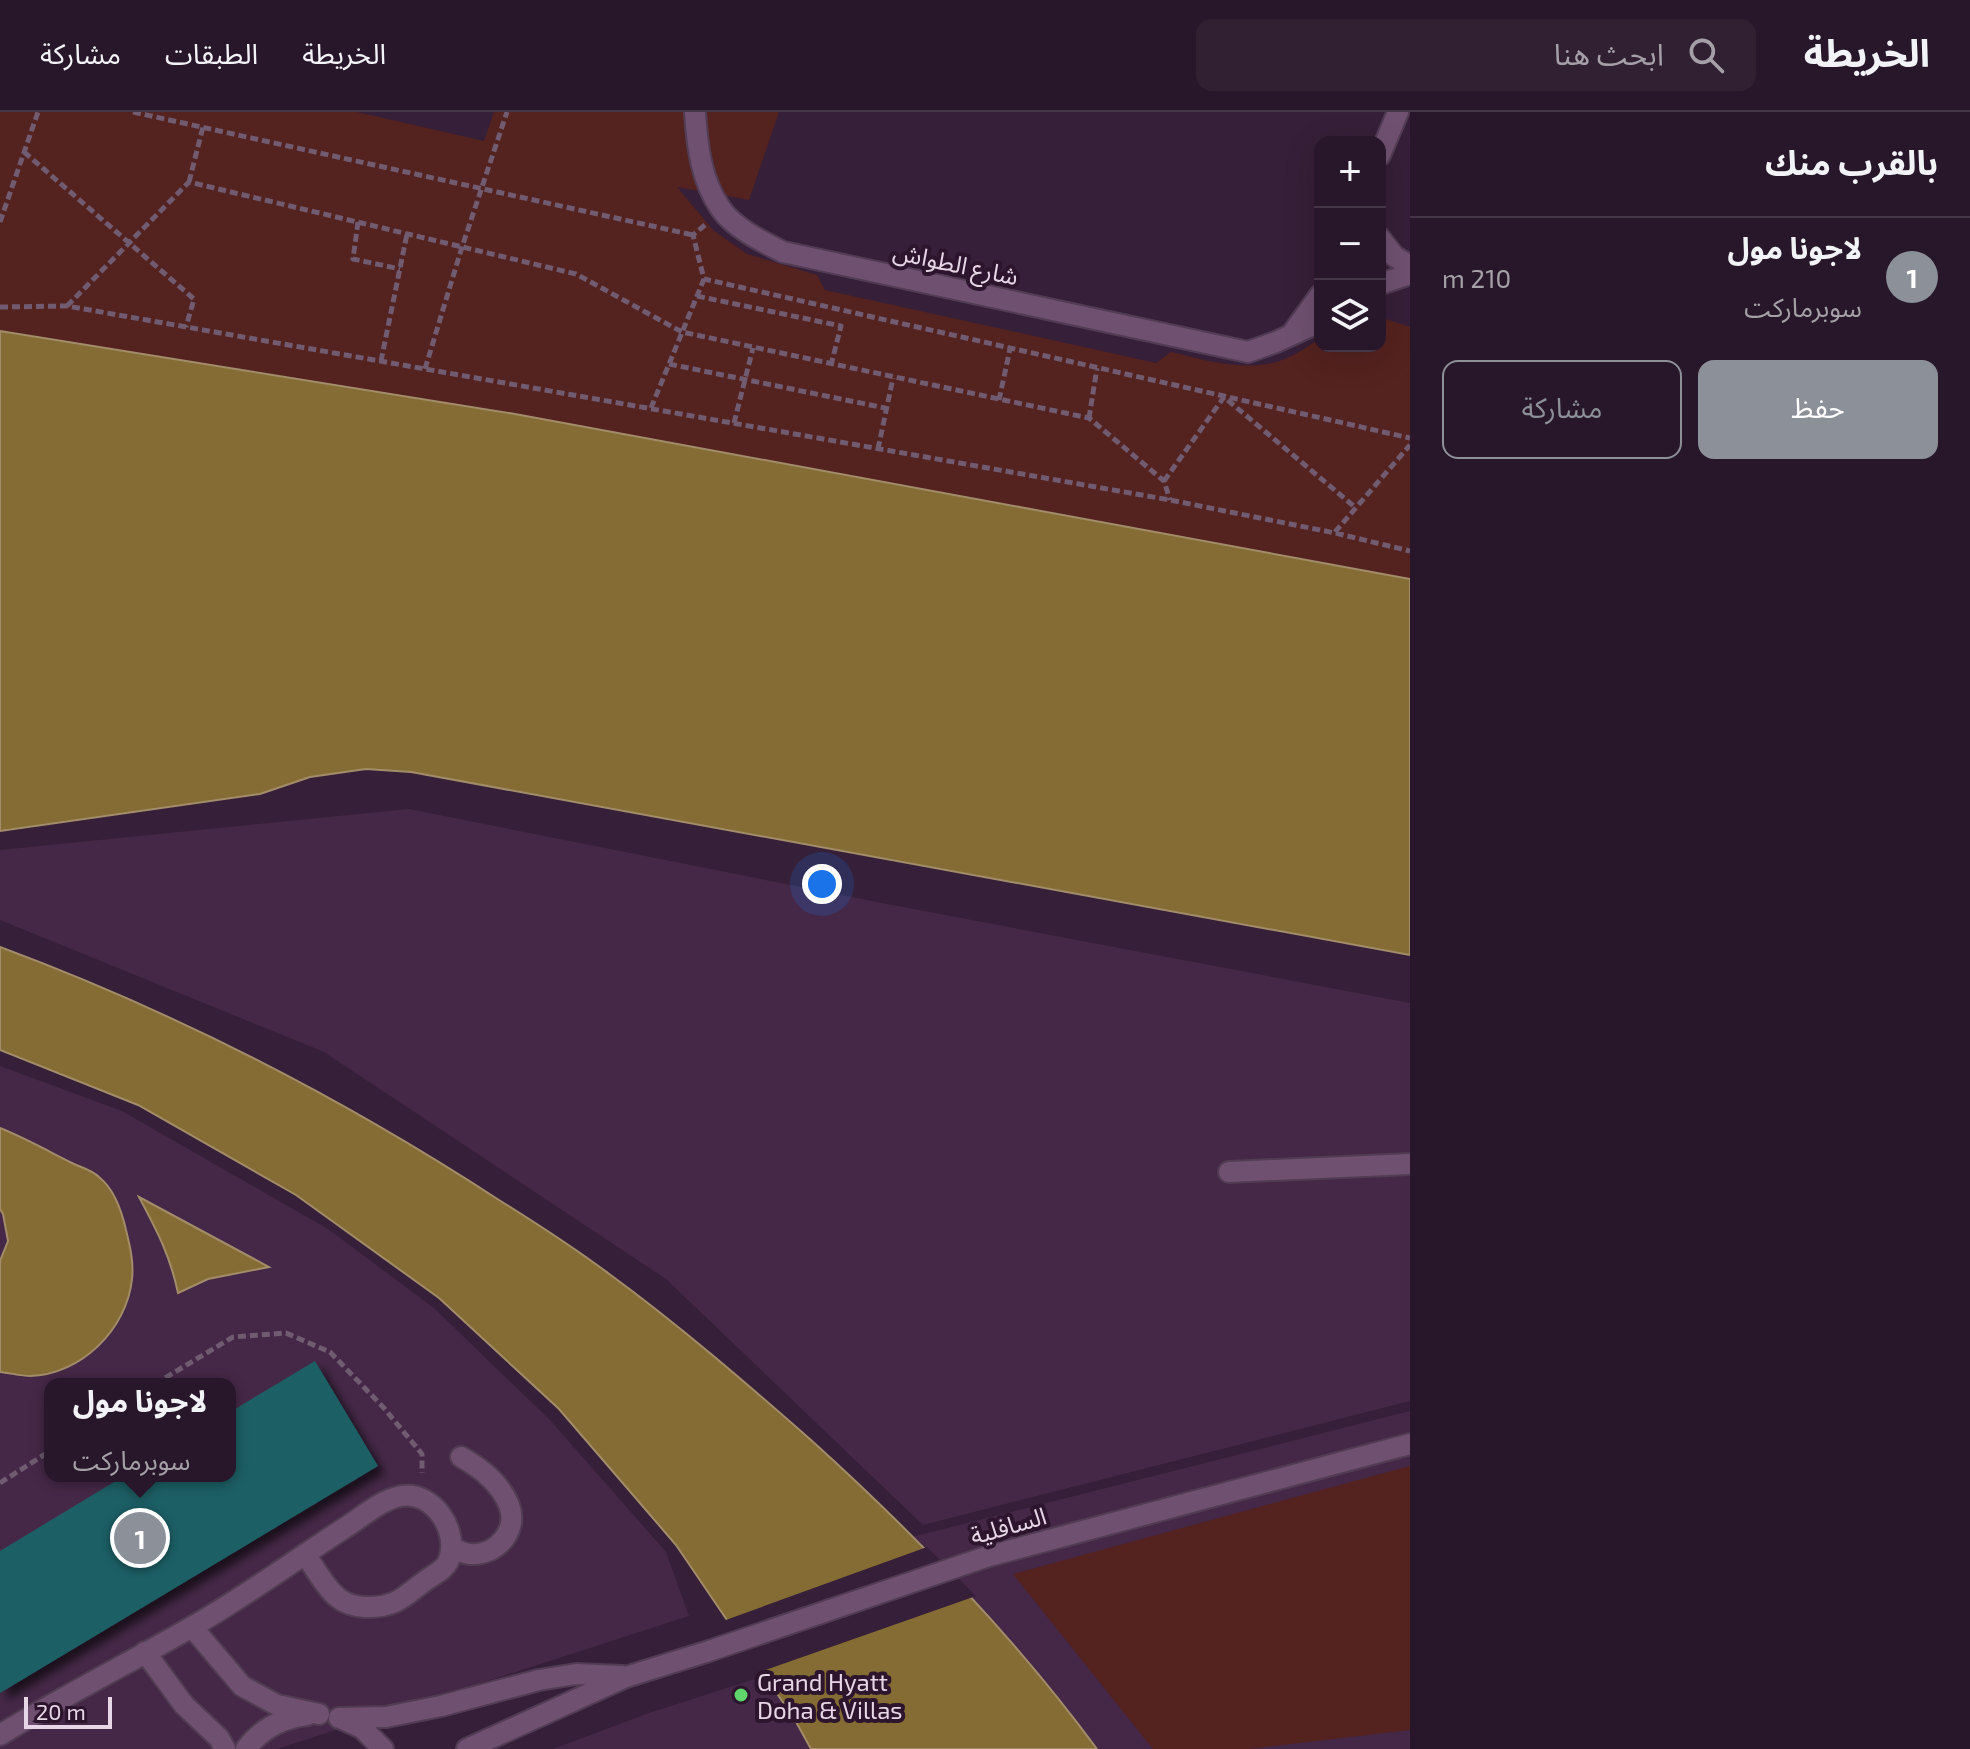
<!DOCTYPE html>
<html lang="ar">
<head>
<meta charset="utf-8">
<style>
	:root { --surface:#28172a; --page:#302032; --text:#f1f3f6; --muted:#a59fa8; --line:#443647; --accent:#8c9099 }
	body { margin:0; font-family:"Exo 2","Noto Sans Arabic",sans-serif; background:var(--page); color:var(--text); direction:rtl }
	.controls { position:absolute; right:24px; top:24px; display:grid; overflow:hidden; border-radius:16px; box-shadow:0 8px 32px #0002 }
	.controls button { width:72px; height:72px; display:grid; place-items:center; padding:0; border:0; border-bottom:2px solid var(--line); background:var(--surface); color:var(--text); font:40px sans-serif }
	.scale { position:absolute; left:24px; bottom:20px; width:88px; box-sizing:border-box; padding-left:8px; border:4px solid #e6d6e6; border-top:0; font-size:22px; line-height:28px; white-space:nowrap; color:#e6d6e6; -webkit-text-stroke:6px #2c152d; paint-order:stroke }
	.you { position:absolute; left:822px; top:772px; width:28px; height:28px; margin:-20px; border:6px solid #fff; border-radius:50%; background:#1a73e8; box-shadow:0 0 0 12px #1a73e833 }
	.badge { display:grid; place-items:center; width:52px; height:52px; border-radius:50%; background:var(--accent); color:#fff; font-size:26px; font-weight:700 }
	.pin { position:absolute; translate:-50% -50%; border:4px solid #fff; box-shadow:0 2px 8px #0006 }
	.popup { position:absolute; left:44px; top:1266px; width:192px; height:104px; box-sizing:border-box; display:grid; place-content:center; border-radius:16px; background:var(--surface); filter:drop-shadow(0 2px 6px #0005); font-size:26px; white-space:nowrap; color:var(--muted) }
	.popup b { font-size:30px; color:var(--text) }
	.popup::after { content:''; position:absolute; left:50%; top:100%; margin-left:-16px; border:16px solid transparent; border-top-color:var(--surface) }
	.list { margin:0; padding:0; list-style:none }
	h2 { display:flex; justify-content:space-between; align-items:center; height:104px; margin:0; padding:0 32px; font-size:34px }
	h2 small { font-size:26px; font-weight:400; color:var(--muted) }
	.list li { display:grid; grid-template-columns:52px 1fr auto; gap:24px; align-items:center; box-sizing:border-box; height:120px; padding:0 32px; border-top:2px solid var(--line) }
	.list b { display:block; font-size:30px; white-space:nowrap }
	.list p { margin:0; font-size:26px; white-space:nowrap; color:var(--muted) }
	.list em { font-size:26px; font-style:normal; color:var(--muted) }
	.actions { display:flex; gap:16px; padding:24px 32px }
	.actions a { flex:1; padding:18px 0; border:2px solid var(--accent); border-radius:16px; text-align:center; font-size:28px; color:var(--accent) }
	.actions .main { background:var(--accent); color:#fff }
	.icon { flex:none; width:44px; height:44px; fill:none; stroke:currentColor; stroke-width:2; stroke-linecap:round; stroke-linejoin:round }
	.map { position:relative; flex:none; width:1410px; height:1637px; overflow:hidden; direction:ltr }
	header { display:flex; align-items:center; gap:48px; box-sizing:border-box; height:112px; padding:0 40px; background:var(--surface); border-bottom:2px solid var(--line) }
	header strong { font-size:38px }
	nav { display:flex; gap:44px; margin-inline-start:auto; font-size:28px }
	.search { width:560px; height:72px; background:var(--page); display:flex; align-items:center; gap:20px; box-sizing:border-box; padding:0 28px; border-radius:16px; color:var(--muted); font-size:30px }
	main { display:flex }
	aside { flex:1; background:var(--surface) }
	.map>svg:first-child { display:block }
	.built { fill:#452847; fill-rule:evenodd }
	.green { fill:#54221f }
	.water { fill:#856c34; stroke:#a28c69; stroke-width:2 }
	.pier { fill:#361f38 }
	.building { fill:#1e5e65; filter:url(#shadow) }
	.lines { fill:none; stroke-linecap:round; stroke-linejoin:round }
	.minor-casing { stroke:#523c54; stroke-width:24 }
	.path { stroke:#705b71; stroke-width:5; stroke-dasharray:8 4; stroke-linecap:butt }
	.minor { stroke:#6f5070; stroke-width:20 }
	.poi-dot { fill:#60d56b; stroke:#2c152d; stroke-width:3 }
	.labels { text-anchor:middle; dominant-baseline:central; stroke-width:8; stroke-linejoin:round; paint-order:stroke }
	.street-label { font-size:24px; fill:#e6d6e6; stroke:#2c152d }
	.poi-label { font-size:24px; fill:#e6d6e6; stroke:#2c152d; text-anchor:start }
</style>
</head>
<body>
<header>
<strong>الخريطة</strong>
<div class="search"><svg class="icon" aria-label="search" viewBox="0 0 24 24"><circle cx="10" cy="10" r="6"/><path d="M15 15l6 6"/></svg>ابحث هنا</div>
<nav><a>الخريطة</a><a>الطبقات</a><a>مشاركة</a></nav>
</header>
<main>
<aside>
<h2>بالقرب منك<small></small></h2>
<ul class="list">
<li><span class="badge">1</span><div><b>لاجونا مول</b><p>سوبرماركت</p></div><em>210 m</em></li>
</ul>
<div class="actions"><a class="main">حفظ</a><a>مشاركة</a></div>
</aside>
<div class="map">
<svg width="1410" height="1637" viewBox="0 0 1410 1637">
	<defs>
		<filter id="shadow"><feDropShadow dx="7" dy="7" stdDeviation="4" flood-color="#0009"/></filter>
	</defs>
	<rect width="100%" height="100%" fill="#361f38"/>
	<path class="built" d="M409,697L882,791L1410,891V1289L923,1413L666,1167L324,940L0,808V738Z
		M0,954L122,999L328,1117L434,1196L550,1308L666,1440L689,1504L277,1637H0ZM50,1272H230V1364H50Z
		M1410,1299V1637H1097L1065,1593L988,1502L912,1425Z
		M764,1564L795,1608L811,1637H553L646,1602Z"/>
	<path class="green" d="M0,0H357L484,29L494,0H779L749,88L677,75L714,119L747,142L817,163L825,178L1156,251L1171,240C1208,249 1251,262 1287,246C1299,241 1309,233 1320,227V234H1380V208L1386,207L1410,215V467L988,389L0,220Z
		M1410,1354V1618L1248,1637H1153L1013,1462Z"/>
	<path class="water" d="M0,219L515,302L1410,467V843L411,660L366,657L310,665L260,682L0,719Z
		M0,835C175,900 342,986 499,1088C536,1111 573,1135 608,1161C679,1213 745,1270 811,1328C915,1422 1014,1524 1097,1637H811L795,1608L676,1433L559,1297L439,1186L296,1083L138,993L0,938Z
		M0,1016C25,1026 48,1039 72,1051C80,1055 92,1058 99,1065C114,1077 122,1100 126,1118C130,1134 134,1151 132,1167C127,1217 81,1263 30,1264C21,1264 10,1261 0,1260V1149L8,1129L3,1102L0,1097Z
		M139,1085L269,1155L208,1167L178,1181C170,1143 157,1119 139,1085Z"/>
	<path class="pier" d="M927,1435L976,1484L757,1561L723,1509Z"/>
	<path class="building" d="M315,1249L378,1354L0,1581V1439L124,1364H230V1300Z"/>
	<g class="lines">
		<g class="minor-casing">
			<path id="minor" d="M695,0C697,33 701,69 721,97C734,116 763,130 783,140L1248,240L1276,230L1320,210
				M1380,43L1398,0
				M1380,126L1394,144L1410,154
				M1380,172L1410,162
				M1291,223L1320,183
				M1229,1060L1410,1052
				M452,1436C458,1438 464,1442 470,1442C496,1444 519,1419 509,1393C500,1371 481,1356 461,1345
				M192,1515L242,1574L277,1593L319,1602
				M145,1540L184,1593L219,1626L225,1637
				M339,1606L386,1605L441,1594L539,1568L576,1562L622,1564
				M342,1607L362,1616L383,1637
				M0,1623C62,1585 127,1552 190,1516C243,1486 292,1450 343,1417C361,1406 380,1388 401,1384C433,1378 461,1420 448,1450C444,1458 433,1463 425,1469C416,1475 406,1485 395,1490C378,1497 352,1498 337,1485C324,1474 315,1456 305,1442
				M246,1637C261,1617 282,1606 307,1603
				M467,1637L626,1565L709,1539L989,1444L1410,1332"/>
		</g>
		<path class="path" d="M133,0L693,123
			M24,40L194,187L186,215
			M189,70L203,15
			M0,110L38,0
			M358,110L353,147L400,157
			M705,113L693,123L704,167L1410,326
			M697,184L841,214L831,253
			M67,194L189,70L576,162L682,220L1089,306L1164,369L1170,388
			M0,195L67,194L1170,388L1335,421L1410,439
			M381,249L407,122
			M669,252L885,296
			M425,257L462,135L507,0
			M999,288L1010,237
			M651,296L704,167
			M1089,306L1097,256
			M734,311L753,236
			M878,337L893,266
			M1164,369L1224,285L1356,396
			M1335,420L1410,333
			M155,1272L233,1225L286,1221L330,1240L383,1295L422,1342V1361
			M0,1371L50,1339"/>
		<use href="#minor" class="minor"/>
	</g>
	<circle class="poi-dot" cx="741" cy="1583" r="8"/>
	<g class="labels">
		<g class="street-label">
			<text transform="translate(956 151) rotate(12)">شارع الطواش</text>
			<text transform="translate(1008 1413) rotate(-16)">السافلية</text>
		</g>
		<g class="poi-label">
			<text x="757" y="1569">Grand Hyatt<tspan x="757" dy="28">Doha &amp; Villas</tspan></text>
		</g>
	</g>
</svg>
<div class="controls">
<button>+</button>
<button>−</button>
<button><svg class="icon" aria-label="layers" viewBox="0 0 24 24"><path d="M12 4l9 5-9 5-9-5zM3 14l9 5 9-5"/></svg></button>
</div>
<div class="scale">20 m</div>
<div class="you"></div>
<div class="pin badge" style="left:140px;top:1426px">1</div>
<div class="popup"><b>لاجونا مول</b>سوبرماركت</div>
</div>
</main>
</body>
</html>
